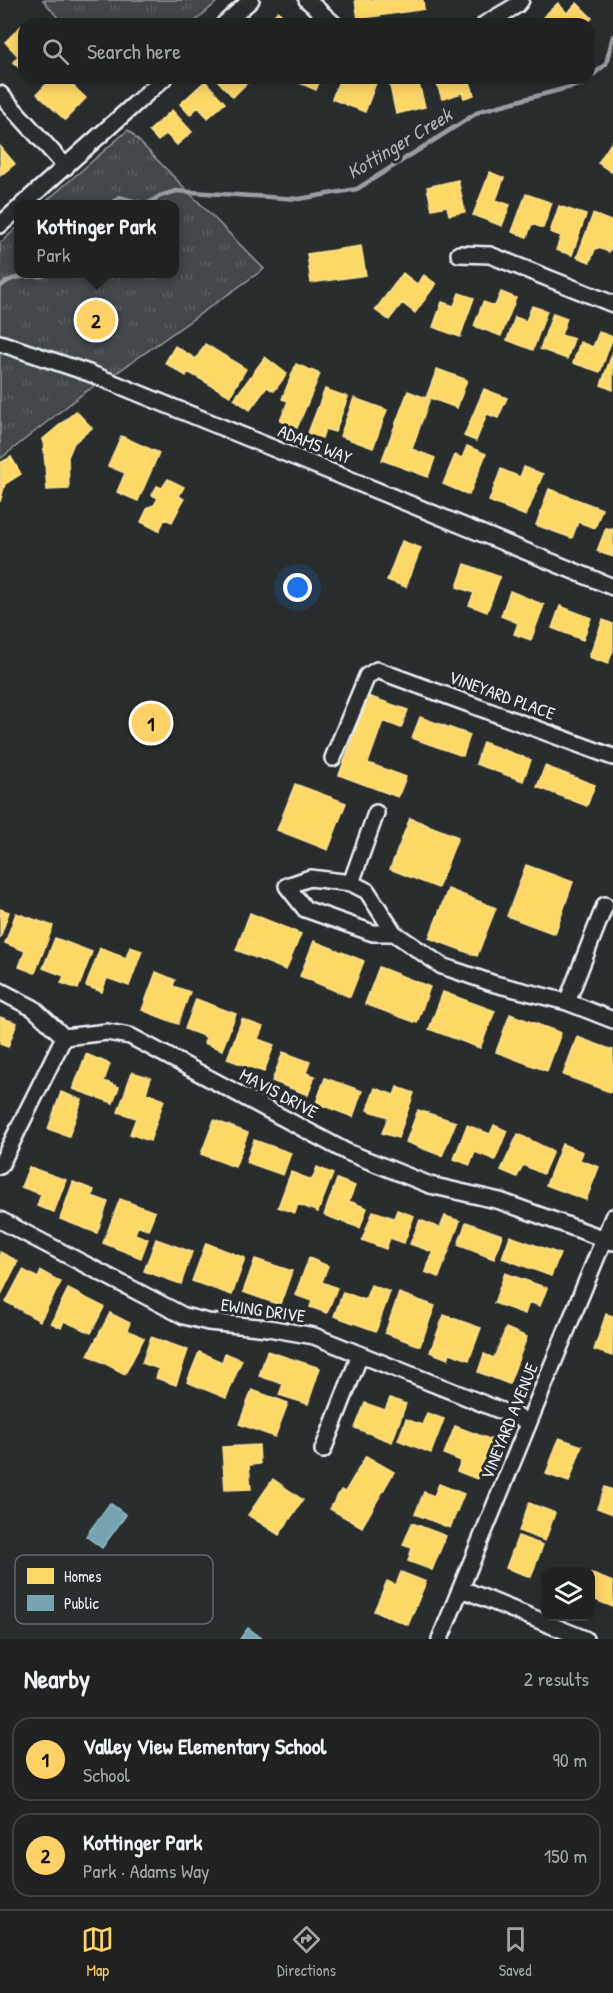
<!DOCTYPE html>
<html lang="en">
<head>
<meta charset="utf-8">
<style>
	:root { --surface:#202222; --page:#282a2a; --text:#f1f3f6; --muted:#a2a4a5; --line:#3d3f40; --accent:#ffd166 }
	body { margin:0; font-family:"Patrick Hand",sans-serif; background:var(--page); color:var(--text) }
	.controls { position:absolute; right:18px; bottom:18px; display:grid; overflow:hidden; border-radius:12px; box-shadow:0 3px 15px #0003 }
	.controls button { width:54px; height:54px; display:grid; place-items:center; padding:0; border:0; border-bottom:2px solid var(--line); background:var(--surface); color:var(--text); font:30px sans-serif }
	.you { position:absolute; left:298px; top:588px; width:21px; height:21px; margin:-15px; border:4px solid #fff; border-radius:50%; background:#1a73e8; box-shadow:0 0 0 9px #1a73e833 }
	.badge { display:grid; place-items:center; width:39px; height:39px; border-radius:50%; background:var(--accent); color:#111; font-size:20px; font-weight:700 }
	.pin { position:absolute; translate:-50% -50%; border:3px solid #fff; box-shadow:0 2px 6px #0006 }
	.popup { position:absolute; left:14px; top:200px; width:165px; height:78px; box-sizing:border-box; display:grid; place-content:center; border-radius:12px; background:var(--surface); filter:drop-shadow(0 2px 4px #0005); font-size:20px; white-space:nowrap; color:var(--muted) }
	.popup b { font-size:22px; color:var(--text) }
	.popup::after { content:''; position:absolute; left:50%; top:100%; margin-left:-12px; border:12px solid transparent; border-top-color:var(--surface) }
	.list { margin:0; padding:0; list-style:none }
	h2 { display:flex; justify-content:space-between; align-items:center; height:78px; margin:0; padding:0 24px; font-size:26px }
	h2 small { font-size:20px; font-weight:400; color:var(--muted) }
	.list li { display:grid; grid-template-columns:39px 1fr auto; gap:18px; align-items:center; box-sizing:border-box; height:84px; margin:0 12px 12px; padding:0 12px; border:2px solid var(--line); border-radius:18px }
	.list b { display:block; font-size:22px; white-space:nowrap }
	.list p { margin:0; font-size:20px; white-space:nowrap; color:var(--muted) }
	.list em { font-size:20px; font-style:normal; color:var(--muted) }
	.icon { flex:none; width:33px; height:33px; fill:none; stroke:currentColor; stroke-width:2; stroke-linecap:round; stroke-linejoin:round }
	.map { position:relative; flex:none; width:613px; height:1639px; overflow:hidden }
	.search { position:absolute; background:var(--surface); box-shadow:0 3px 15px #0003; left:18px; right:18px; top:18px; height:66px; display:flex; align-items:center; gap:15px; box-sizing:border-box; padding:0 21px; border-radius:18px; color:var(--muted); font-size:22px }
	.sheet { height:270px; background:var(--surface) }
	nav { display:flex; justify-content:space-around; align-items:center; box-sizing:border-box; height:84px; border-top:2px solid var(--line); background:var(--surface); font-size:16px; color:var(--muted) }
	nav a { display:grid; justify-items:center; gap:3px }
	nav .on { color:var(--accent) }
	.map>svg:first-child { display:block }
	.park { fill:url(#park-tufts); stroke:#959ca0; stroke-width:1.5 }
	.homes { fill:#ffd966; stroke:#f8e092; stroke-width:1.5 }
	.public { fill:#76a5af; stroke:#98bcc5; stroke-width:1.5 }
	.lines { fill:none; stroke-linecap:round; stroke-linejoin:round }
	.stream { stroke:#989fa3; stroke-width:4.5 }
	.minor-casing { stroke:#e8f1f8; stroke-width:20 }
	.minor { stroke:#2a2d2e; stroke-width:15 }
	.labels { text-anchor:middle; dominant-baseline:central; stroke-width:6; stroke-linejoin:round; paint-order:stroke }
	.street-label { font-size:18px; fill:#e8f1f8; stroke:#2a2d2e }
	.water-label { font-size:20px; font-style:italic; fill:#acb3b9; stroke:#2a2d2e }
	.key { fill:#2a2d2e; stroke:#63686b; stroke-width:1.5 }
	.key-label { font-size:16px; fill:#e8f1f8 }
</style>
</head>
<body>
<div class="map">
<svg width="613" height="1639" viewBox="0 0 613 1639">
	<defs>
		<pattern id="park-tufts" width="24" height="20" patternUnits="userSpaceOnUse" patternTransform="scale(1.5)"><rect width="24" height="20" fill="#424648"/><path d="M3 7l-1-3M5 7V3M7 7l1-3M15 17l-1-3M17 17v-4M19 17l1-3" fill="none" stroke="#5d6163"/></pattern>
	</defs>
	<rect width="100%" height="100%" fill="#2a2d2e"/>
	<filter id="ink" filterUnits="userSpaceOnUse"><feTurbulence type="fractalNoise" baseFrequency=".0167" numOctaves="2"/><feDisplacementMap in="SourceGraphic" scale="12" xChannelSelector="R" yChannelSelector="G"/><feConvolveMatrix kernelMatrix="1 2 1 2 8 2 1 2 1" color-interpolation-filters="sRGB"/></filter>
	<g filter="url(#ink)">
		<path class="park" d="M43,0H219L192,24H63Z
			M128,130L264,269L119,371L85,392L0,459V243L18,227V274H174V204H43Z"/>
		<path class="homes" d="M355,0H423L424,9L358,19Z
			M558,3L567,13L577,3L592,18L586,24H549L543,17Z
			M278,11L291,24H265Z
			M21,26L24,29V73L13,62L18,56L5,42Z
			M52,78H65L86,98L65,120L37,94Z
			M215,78H244L248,82L233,97Z
			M296,78H321L316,90L295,81Z
			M340,78H362L376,83L365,112L332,99Z
			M435,78H469L474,95L464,98L462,93L442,99Z
			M418,80L425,107L396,114L390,86Z
			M205,81L225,103L208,118L198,107L190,115L180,104Z
			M172,110L192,132L177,145L166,134L158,141L149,131Z
			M613,140V173L598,163Z
			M0,146L15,164L0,176Z
			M490,172L504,178L496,200L510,205L502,226L473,215Z
			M458,180L465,212L449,215L447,206L432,209L427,187Z
			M526,194L552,203L543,228L532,224L527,237L512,232Z
			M559,206L586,215L572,255L556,250L561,236L550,232Z
			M593,214L613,222V243L609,252L596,247L590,262L577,257Z
			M361,246L366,275L311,283L307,254Z
			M403,273L417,284L424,275L436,284L415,313L402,303L389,320L375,310Z
			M501,292L516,298L501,336L474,326L483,302L495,306Z
			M459,293L474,298L460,337L433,327L442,302L454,306Z
			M532,306L547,311L533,350L507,340L515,317L526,321Z
			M553,313L567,318L561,335L574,339L567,359L540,349Z
			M599,332L613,337L600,372L573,363L580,342L593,347Z
			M205,344L246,369L230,396L188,372L186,376L165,363L175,346L196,359Z
			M613,351V390L601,385Z
			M265,357L287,374L274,391L267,387L250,410L234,399Z
			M296,364L320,374L297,428L280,421L288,401L282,399Z
			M437,369L467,380L457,408L430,398L412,449L435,458L428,477L382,460L408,391L426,398Z
			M325,389L348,397L335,432L325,429L322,438L308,433Z
			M484,389L507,398L498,418L487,414L476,441L464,436Z
			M354,398L387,410L373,448L340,436Z
			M76,411L92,428L74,443L68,457L69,489L47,490L43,439Z
			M121,436L159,453L138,501L117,492L125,473L108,466Z
			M467,446L486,454L469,495L443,484L455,455L462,458Z
			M11,457L21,474L5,484L0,502V463Z
			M524,467L543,474L526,516L489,501L501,469L520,477Z
			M168,479L184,487L179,496L184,499L172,522L165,519L159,531L141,522L148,507L154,505L158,498L152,495L157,486L162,488Z
			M549,489L602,509L595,528L578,522L572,538L536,525Z
			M613,527V557L597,551L606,528L612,530Z
			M402,541L421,548L406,587L387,580Z
			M465,564L500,577L487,612L469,605L474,593L457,587Z
			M510,591L544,605L531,640L514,634L518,623L501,616Z
			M560,606L591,618L583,640L552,628Z
			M603,620L613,624V650L608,664L589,657Z
			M368,696L408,710L401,728L383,721L368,763L406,777L398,797L339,775Z
			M420,717L470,735L463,756L412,738Z
			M483,742L531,760L523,781L476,764Z
			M545,766L595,785L587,806L537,787Z
			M295,784L346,803L328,850L277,830Z
			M410,818L458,837L438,888L390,869Z
			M526,865L573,882L555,934L507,916Z
			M448,889L496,908L477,956L429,938Z
			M0,909L9,912L0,938Z
			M16,913L53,926L35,973L19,967L25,951L5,943Z
			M250,913L301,934L286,970L236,950Z
			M55,938L92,952L78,989L61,983L64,976L43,968Z
			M314,941L364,961L350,997L300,976Z
			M130,947L142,951L129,986L107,978L102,992L86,986L100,948L126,958Z
			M379,967L430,987L417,1023L365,1004Z
			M156,972L175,980L173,986L190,992L178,1024L142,1010Z
			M443,992L495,1011L480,1048L429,1029Z
			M196,999L236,1014L222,1050L204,1043L206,1037L185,1029Z
			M510,1014L561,1033L547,1071L496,1052Z
			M0,1017L17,1023L8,1047L0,1044Z
			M242,1019L263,1027L258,1039L274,1045L264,1072L227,1059Z
			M577,1037L613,1050V1093L563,1075Z
			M283,1052L310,1062L306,1073L315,1076L308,1095L272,1081Z
			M86,1054L110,1064L104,1081L119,1087L113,1103L73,1089Z
			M132,1072L151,1078L146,1093L164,1100L150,1141L130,1134L136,1118L118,1112Z
			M325,1078L362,1091L353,1117L316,1103Z
			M397,1087L414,1093L398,1138L382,1133L388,1117L367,1110L375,1088L394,1095Z
			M61,1092L82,1100L69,1136L48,1129Z
			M418,1110L456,1122L442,1156L406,1142Z
			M214,1120L248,1133L235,1167L201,1154Z
			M467,1125L490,1134L494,1125L507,1131L495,1160L475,1152L470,1165L454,1159Z
			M518,1134L553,1151L543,1174L523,1165L517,1177L501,1170Z
			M254,1140L291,1153L283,1175L246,1162Z
			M562,1144L583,1152L580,1160L599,1167L586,1200L546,1185Z
			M29,1167L66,1180L54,1212L37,1206L41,1194L21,1187Z
			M317,1167L333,1174L318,1212L298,1204L295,1213L278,1207L291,1172L312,1180Z
			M337,1179L355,1186L349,1201L367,1208L360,1228L324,1215Z
			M73,1182L94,1190L92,1196L108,1202L97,1233L60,1219Z
			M120,1199L155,1212L148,1230L138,1226L135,1234L148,1239L141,1258L103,1243Z
			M397,1210L414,1216L404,1243L390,1238L386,1249L362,1240L373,1211L394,1218Z
			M445,1216L460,1221L439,1277L425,1272L433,1252L410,1244L420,1220L440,1228Z
			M466,1222L502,1235L494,1259L458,1245Z
			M510,1236L560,1254L551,1276L502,1258Z
			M156,1239L192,1252L181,1284L144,1271Z
			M206,1243L245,1258L232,1295L192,1281Z
			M0,1252L18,1261L0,1297Z
			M309,1258L328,1266L322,1282L337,1288L327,1313L310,1307L312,1301L295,1295Z
			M255,1259L292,1271L280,1305L243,1292Z
			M23,1270L38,1278L41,1271L61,1282L40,1321L6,1302Z
			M505,1273L547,1288L540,1306L529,1302L525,1314L494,1303Z
			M371,1285L390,1292L376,1331L334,1316L343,1292L365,1300Z
			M68,1289L104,1307L91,1333L64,1321L61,1328L51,1323Z
			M399,1293L435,1306L420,1346L385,1333Z
			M110,1313L130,1323L127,1330L144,1338L125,1374L88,1355Z
			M606,1314L613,1316L612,1356L594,1350Z
			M444,1315L481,1328L469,1360L450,1353L448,1359L430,1352Z
			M506,1328L527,1337L509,1384L478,1372L484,1354L494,1358Z
			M151,1337L188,1350L176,1385L156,1378L159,1369L142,1363Z
			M267,1351L320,1368L308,1404L279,1395L283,1384L259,1376Z
			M199,1352L222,1362L225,1353L242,1360L226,1398L187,1382Z
			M252,1390L288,1403L275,1437L239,1424Z
			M390,1398L406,1404L392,1442L355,1428L365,1403L385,1410Z
			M427,1413L444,1419L431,1453L398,1440L406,1419L422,1425Z
			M455,1426L492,1440L477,1479L457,1471L461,1461L444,1454Z
			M559,1438L582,1446L569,1482L546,1474Z
			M259,1445L260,1464L249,1465L251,1489L225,1490L222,1447Z
			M366,1456L394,1472L362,1527L330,1509L341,1490L345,1492Z
			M273,1479L303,1500L279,1535L248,1515Z
			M439,1484L464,1494L450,1528L415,1514L424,1492L434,1496Z
			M605,1487L613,1490V1514L597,1508Z
			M529,1503L555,1513L545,1541L519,1531Z
			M412,1523L446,1536L432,1570L408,1561L412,1548L403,1545Z
			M518,1536L543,1545L531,1577L506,1568Z
			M401,1572L426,1582L408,1625L374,1611L387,1581L396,1585Z
			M590,1573L613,1582V1607L590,1598Z"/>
		<path class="public" d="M110,1503L126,1515L102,1548L86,1536Z
			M248,1628L263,1639H240Z"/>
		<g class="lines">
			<path class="stream" d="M589,78L606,64L613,36
				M111,204L119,197L145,204
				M147,204L160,196L176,191L299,199L357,189L480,111L582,84L589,78
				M0,287C11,275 27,277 43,276L46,274"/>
			<g class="minor-casing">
				<path id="minor" d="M307,0L334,24
					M224,24L251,0
					M485,24L517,5L521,0
					M0,94L66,167
					M23,204L164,78
					M0,225L18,209
					M459,254L490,255L613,304
					M0,343L89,373L613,587
					M333,758L367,676L377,670L613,757
					M351,883L376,813
					M394,933H373L305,909L287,886L310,878L351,883L367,891L394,933L442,966L495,984L567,1002L613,1020
					M0,991L33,1008L64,1037
					M567,1002L605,905
					M64,1037L107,1032L130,1036L347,1152L430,1185L500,1201L613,1242
					M0,1166L64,1037
					M0,1220L184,1316L208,1322L268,1328L314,1336L529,1422
					M323,1450L360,1355
					M462,1589L585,1639
					M440,1639L613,1217"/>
			</g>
			<use href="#minor" class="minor"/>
		</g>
	</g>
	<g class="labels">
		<g class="street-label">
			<text transform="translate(315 444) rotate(22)">ADAMS WAY</text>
			<text transform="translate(502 695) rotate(20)">VINEYARD PLACE</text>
			<text transform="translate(279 1093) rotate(28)">MAVIS DRIVE</text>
			<text transform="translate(263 1310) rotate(8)">EWING DRIVE</text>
			<text transform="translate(509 1421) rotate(-68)">VINEYARD AVENUE</text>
		</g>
		<g class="water-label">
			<text transform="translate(399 143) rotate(-31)">Kottinger Creek</text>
		</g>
	</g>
	<rect x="15" y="1555" width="198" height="69" rx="9" class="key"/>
	<rect x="27" y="1568" width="27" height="16" fill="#ffd966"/>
	<rect x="27" y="1595" width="27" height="16" fill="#76a5af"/>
	<g class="key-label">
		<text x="64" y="1582">Homes</text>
		<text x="64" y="1609">Public</text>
	</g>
</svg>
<div class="controls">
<button><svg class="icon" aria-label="layers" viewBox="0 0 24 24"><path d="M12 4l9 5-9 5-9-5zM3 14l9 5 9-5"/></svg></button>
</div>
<div class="you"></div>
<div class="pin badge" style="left:151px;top:723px">1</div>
<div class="pin badge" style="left:96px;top:320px">2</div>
<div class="popup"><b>Kottinger Park</b>Park</div>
<div class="search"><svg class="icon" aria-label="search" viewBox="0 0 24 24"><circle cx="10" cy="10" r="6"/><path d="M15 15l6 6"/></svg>Search here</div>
</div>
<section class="sheet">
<h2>Nearby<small>2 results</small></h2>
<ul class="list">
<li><span class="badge">1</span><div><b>Valley View Elementary School</b><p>School</p></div><em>90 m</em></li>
<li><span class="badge">2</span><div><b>Kottinger Park</b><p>Park · Adams Way</p></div><em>150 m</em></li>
</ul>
</section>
<nav>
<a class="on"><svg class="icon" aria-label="map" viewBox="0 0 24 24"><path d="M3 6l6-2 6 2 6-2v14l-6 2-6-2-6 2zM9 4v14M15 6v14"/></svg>Map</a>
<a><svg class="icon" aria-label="directions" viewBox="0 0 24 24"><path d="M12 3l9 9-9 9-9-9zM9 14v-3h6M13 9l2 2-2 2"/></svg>Directions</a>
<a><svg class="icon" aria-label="saved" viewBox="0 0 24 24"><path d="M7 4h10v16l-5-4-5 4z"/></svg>Saved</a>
</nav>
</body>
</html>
